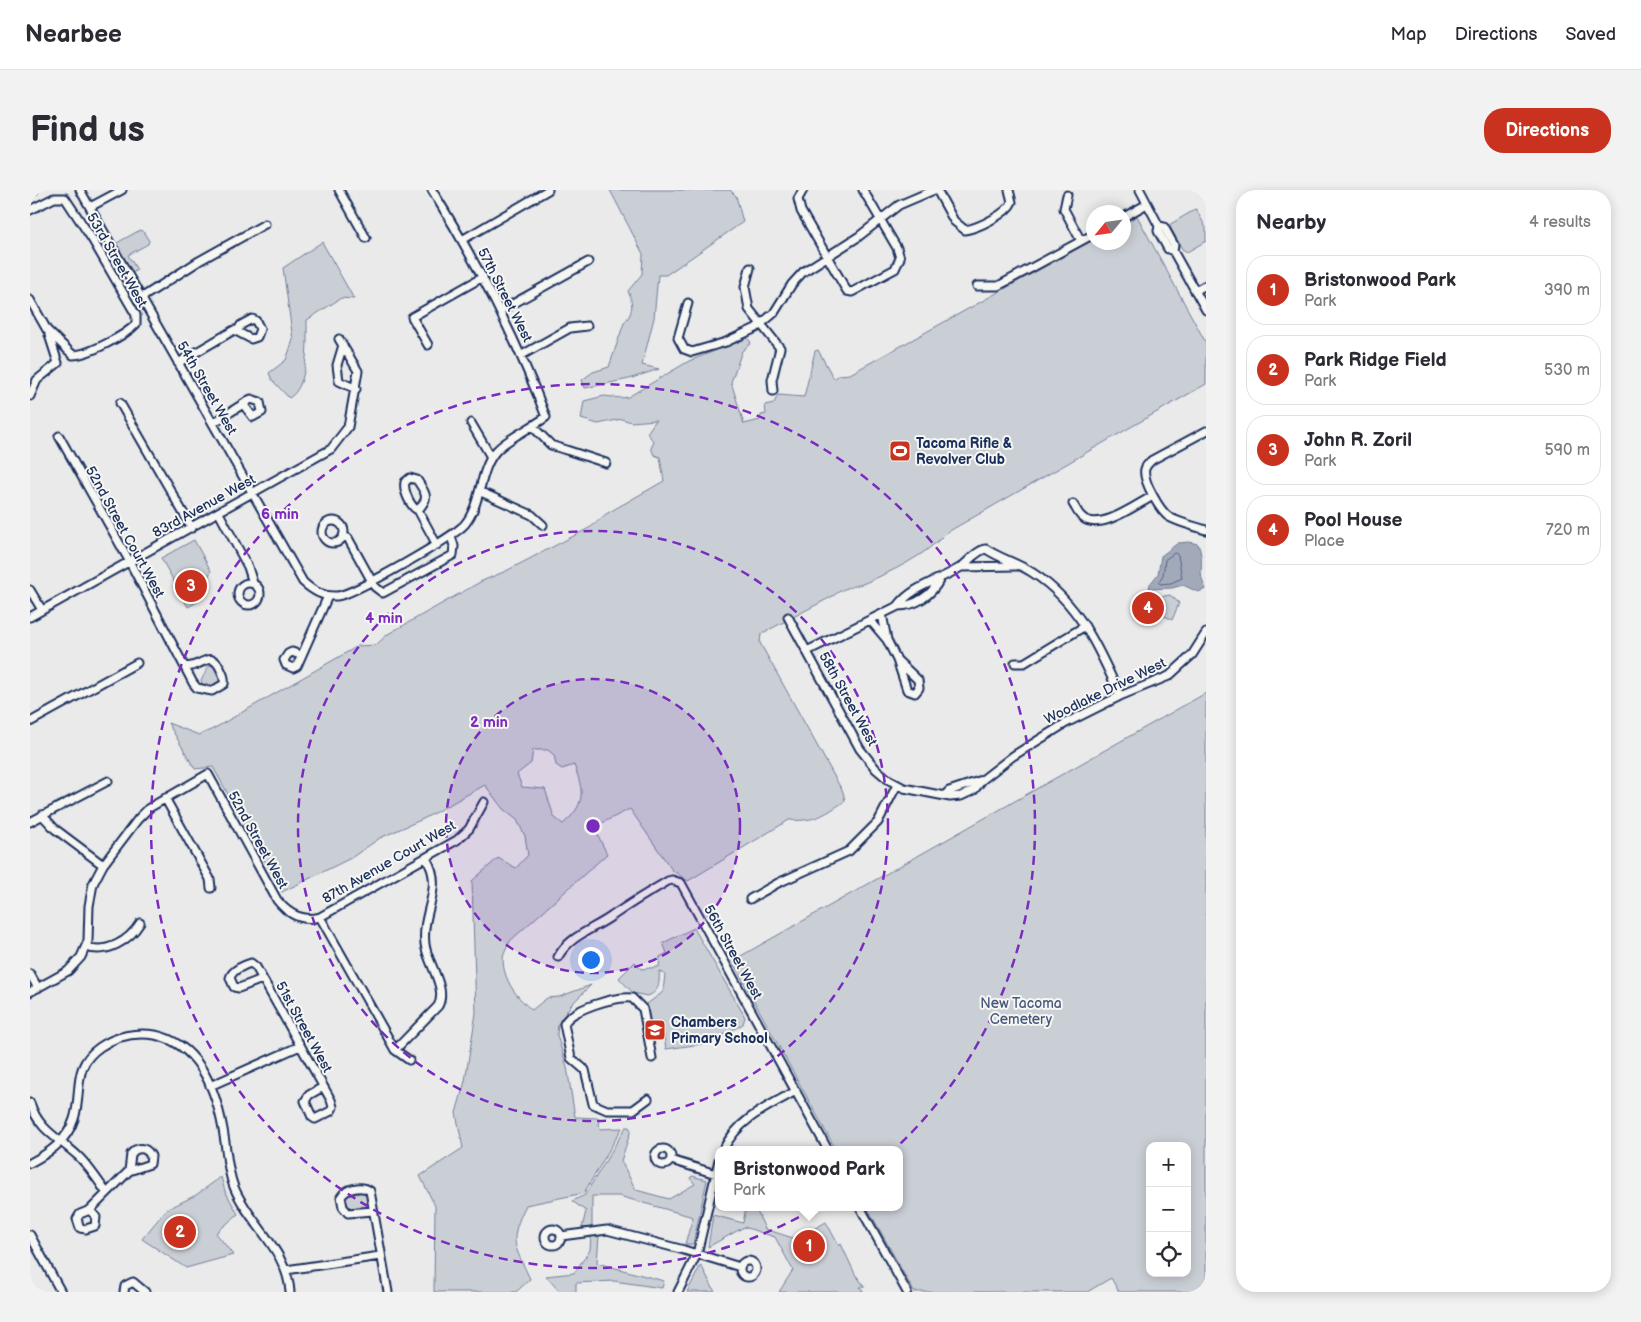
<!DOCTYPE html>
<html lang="en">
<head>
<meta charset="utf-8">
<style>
	:root { --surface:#fff; --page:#f2f2f3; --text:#2b2b33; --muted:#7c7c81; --line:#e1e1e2; --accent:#c8321e }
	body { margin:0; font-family:"Balsamiq Sans",sans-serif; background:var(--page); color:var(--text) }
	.controls { position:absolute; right:15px; bottom:15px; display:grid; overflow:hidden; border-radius:10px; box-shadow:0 2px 12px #0003 }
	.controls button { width:45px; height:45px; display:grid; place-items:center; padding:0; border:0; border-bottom:1px solid var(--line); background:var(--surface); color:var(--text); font:25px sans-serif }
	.compass { position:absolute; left:1056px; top:15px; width:45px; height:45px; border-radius:50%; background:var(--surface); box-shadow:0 2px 12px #0003; rotate:241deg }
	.you { position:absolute; left:560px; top:769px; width:18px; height:18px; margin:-12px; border:4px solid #fff; border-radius:50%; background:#1a73e8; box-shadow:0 0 0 8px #1a73e833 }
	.badge { display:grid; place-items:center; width:32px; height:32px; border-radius:50%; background:var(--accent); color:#fff; font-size:16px; font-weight:700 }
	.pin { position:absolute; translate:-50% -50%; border:2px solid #fff; box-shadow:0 1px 5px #0006 }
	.popup { position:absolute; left:685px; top:956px; width:188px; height:65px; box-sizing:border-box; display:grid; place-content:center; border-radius:10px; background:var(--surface); filter:drop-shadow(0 1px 4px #0005); font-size:16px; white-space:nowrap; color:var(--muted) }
	.popup b { font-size:19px; color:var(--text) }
	.popup::after { content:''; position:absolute; left:50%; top:100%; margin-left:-10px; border:10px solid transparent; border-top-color:var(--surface) }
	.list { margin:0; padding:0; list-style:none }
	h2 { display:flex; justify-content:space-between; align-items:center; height:65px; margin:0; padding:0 20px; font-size:21px }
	h2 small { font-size:16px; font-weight:400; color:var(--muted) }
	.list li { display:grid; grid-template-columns:32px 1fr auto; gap:15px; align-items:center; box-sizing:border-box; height:70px; margin:0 10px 10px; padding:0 10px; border:1px solid var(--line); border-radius:20px }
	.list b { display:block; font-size:19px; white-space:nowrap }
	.list p { margin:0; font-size:16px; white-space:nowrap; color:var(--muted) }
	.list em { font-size:16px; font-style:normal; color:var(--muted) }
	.icon { flex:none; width:28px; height:28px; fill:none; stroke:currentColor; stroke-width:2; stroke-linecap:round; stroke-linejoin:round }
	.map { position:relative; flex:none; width:1176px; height:1102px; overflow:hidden; border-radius:20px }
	header { display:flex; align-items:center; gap:30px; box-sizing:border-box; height:70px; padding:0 25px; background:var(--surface); border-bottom:1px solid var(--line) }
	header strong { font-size:24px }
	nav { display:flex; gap:28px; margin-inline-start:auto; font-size:18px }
	.intro { display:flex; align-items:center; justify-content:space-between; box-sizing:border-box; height:120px; padding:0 30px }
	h1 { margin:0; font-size:35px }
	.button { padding:12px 22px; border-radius:20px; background:var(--accent); color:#fff; font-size:18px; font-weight:700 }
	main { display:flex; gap:30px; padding:0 30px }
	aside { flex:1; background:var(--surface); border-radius:20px; box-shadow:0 2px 12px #0003 }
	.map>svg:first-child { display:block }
	.green { fill:#caced5; stroke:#727e9a; fill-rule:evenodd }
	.water { fill:#a2aaba; stroke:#6c7995 }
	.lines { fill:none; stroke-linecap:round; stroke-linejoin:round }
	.shore { stroke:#516083; stroke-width:1 }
	.minor-casing { stroke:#1b2f5e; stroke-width:11 }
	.minor { stroke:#f6f6f2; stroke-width:7 }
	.ring { fill:none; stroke:#7b2cbf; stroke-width:2.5; stroke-dasharray:9 6 }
	.labels { text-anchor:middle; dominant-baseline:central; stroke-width:4; stroke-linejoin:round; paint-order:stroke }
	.street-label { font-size:14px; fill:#1b2f5e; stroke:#f6f6f2 }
	.poi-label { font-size:14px; font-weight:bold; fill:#1b2f5e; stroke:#f6f6f2; text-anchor:start }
	.park-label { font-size:14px; fill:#47577c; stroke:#f6f6f2 }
	.centre { fill:#7b2cbf; stroke:#f6f6f2; stroke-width:2.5 }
	.ring-label { font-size:15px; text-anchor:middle; font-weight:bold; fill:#7b2cbf; stroke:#f6f6f2; stroke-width:4; stroke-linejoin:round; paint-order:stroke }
</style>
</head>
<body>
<header>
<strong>Nearbee</strong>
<nav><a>Map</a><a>Directions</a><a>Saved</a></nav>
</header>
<div class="intro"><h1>Find us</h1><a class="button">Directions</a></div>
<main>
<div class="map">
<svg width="1176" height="1102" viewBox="0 0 1176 1102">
	<rect width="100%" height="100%" fill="#e9eae9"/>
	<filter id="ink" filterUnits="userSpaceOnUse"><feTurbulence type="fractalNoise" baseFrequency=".02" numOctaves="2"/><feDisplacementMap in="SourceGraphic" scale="10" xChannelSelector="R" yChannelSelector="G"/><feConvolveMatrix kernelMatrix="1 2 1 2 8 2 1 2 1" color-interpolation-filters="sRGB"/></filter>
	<g filter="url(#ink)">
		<path class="green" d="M580,0H700L706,6L713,32L636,85H628L624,128L612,175L629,179L599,189L555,198L552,190L563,182L579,177L594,133C604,122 603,113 598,101L612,84L613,64Z
			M1166,19L1176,38V51L1157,62L1152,59L1139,35Z
			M1107,26L1176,153V194L916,343C896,365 863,381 835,393C822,398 815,396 803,406L731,444L730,453L813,602L815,611C794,625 785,632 759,630L658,691L642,680L600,619L564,637L577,664L480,751C478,756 473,764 473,769C473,790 487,808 502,820L517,808L529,807L561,795L541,815L528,834L527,845L537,877L545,927L568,928L570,939L592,938L554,1003L496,1015C478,1052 484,1054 500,1089L486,1102H404L405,1016L390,986L433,958L426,923L435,891L446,823L442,691L468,668L486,678L498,665L495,646L487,630L473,619L455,595L395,628L350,648L321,668L252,702L183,577L165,579L138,533L169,545L183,539L328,456L346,455L358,444L452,391L476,381L561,337L576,324L634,291L630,267L624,265L621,258L624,252L617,243L626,230L601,232L592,229L568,234L551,229L554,211L574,206L591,208L598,207L659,171L718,148L721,153L712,161L701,192L714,234L730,230L731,225L736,224L735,215L744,213L748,205L774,207L785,161L788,160L804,189L809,185L820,184L1063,50L1064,52H1094V34ZM503,560H518L524,565L526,575L532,579L544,575C554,602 556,614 533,634L524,627L515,599L492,597L487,584L501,573Z
			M110,40L113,41L119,51L118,54L98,65L107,80L102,83L85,54Z
			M292,52L324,109L311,108L277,130C277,151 279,197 259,208L242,190L239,183L256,170L263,150L253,78Z
			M164,350L181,381L167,412L158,417L131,368Z
			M1140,405L1149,413L1142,430L1135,426L1113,425L1112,410Z
			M183,475L186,477L192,491L185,497L173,495L171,491L178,477Z
			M1176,503V1102H1089L1081,1088L1057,1102H884L837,1017H869V960H806L702,771ZM1120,956H1157V1083H1120Z
			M664,738L715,827L713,834L679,853L636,859L632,832L620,834L617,814L633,802L635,784L629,781C630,792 629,803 617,806L603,803L589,788L605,772L611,779L629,777L630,767L637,763L633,753Z
			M596,937H599L601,940L591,971L606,1000L639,1009L665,994L660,988L662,986L677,990L663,1054H655L663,1027L589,1006H562V1037L552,1038L556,1021L542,1011L555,1005Z
			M191,987L195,1001L208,1024L186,1043L203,1065L156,1078L112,1049L136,1020L166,1005Z
			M334,1002L337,1003L340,1013L337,1017L324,1020L319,1018L316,1010L318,1005Z
			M716,1017H725L735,1039L766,1049L796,1032L809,1056L811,1054L825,1084L835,1097H830L833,1102H749L763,1080L745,1047L714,1037L678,1057L683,1025L713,1033Z
			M569,1045L567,1073L634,1091L632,1098L584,1091L546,1093V1102H530L516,1086L544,1083L560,1060L561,1046Z
			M671,1075L685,1102H657Z"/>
		<path class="water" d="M1159,352L1168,354C1176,374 1166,382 1176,399L1168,402L1153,395L1142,398L1119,399L1120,394L1128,384L1131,366L1148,353Z"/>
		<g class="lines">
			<path class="shore" d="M1145,363L1148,365L1152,388L1141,393L1130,394L1129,391L1133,385L1135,370Z"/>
			<g class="minor-casing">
				<path id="minor" d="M50,0L273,392C283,401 293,407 307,406C323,405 424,347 435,334C452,313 449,280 466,261C479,247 500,239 516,227C486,147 447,73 402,0
					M309,0L336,48
					M773,0L768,9L771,21L814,96L817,101L822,102L865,79L870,68L867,58L833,0
					M907,0L924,31L935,40C948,38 977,24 982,12L979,0
					M1110,0L1129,36L1128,41L1138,59L1143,61
					M0,3L4,0
					M1037,5L1034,19L1051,51
					M60,17L92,0
					M0,20L24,8H35L62,49L106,125V134C96,145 58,165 43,165L17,140L0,110
					M1094,27L1117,14
					M1129,36L1134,37L1144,55L1143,61L1176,120
					M432,50L518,0
					M720,78L715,97L719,119L750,158L742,190L743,201
					M947,96H968L1064,44
					M1165,101L1176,95
					M111,108L169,71L235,34
					M658,113L648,148L654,159L662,162L696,152L726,138L744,123L762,94L773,82L828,47L869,15L904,0
					M470,121L558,72
					M313,155L307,175L309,191L326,199
					M398,155L382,127L453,87
					M492,165L540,138L557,136
					M148,173L204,140L221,149L227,147L230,139L226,131L222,129L211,135L208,140
					M0,206L7,190L28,173L19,145
					M90,213L162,338
					M183,233L221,209L230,212L232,222L223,227L213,214
					M441,233L461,267
					M503,237L521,255L576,273
					M1176,241L1122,270C1119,273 1116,275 1115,279C1112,290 1130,321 1139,327C1150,333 1164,336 1176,340
					M29,246L96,365L163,493L167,498L182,501L194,494C195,488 193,484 190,478C180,458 169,480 155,476
					M451,302L502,325L513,335
					M1043,314C1046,318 1048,324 1052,327C1069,343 1107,314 1123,306
					M388,320C381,318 373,301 375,292L380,288L387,290C396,304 400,307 388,320L407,355
					M189,323L218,377L223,393
					M292 342a11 11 0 1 1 22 0a11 11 0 1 1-22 0Z
					M313,347L318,348L345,397L353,403L423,365L424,356L421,346
					M932,377L986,376
					M208 404a11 11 0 1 1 22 0a11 11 0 1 1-22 0Z
					M0,400L12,420
					M868,416C882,396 911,390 931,377C938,372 947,360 956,359C971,369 988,373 1003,383C1048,412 1069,458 1090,506
					M852,424L857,450
					M0,427L301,259L318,237L328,181L309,149
					M758,427L830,559L846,579L859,590L874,598L920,607L931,606L944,600L952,590L983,566L1036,533L1090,506L1139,486L1162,465L1176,443
					M840,430L857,450L867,470L877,500L885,503L889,498L888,490L867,470
					M777,461L868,416C886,416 902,405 910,389
					M270,465L262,462L258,464L254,470L256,475L263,478L267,476L298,406
					M985,473H994L1055,436
					M0,532L107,473
					M915,605L919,601L952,590
					M135,608L180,689L181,698
					M12,625L25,639L73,675
					M0,632L78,591
					M720,709L748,693L819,661L848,632L867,595
					M290,727L365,860L379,870
					M56,757C77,764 99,751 110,733
					M528,767C539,746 564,739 582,726C601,713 619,702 638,691L642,690L651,693L798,960
					M0,784L8,798
					M232,789L209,798L204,797L200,788C202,780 214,775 221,773L226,777L301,910L303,917L301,921L285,929L282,927L275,911L279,905L293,897
					M0,802L38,781L51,767L58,751L59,716L63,694L73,675L108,629L119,618L178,584L247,710C258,724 272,732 290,727L427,650L439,639L454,612
					M365,860L408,816C418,798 397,773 395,754C391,721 415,698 396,668
					M180,896L270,856
					M618,909L603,920H577L563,914L555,880L541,868L534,834C541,819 586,806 602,808L613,819L622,868
					M0,913C9,940 27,947 47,965C58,975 67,989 76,1002
					M625 967a8 8 0 1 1 16 0a8 8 0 1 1-16 0Z
					M693,960C708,929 737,917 766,901
					M641,970L686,984
					M0,973C19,963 37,951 44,929C53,901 41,877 70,857C86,846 106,842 125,845C173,855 189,909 195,952C197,967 198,982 204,997C219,1034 257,1059 260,1102
					M830,1017L877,1102
					M60,1020L66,1027L65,1036L56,1039L50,1038L47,1029L50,1024L60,1020L99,981L120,974L121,966C117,959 112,957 105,960L101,964L99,981
					M343,1021L318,1023L313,1017L311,1007C316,998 332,995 340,1001L358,1102
					M515 1047a8 8 0 1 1 16 0a8 8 0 1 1-16 0Z
					M0,1045L31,1102
					M531,1046L577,1040L654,1060L710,1077
					M710 1079a8 8 0 1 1 16 0a8 8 0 1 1-16 0Z
					M256,1080L350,1066
					M94,1102L95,1096L103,1092L115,1102
					M648,1102L667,1064L689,970"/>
			</g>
			<use href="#minor" class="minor"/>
		</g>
	</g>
	<circle cx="563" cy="636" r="147" fill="#7b2cbf" fill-opacity=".12"/>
	<g class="ring">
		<circle cx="563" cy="636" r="147"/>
		<circle cx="563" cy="636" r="295"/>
		<circle cx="563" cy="636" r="442"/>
	</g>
	<defs>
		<g id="stadium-square" transform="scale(1.125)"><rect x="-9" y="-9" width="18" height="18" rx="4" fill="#c8321e" stroke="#f6f6f2"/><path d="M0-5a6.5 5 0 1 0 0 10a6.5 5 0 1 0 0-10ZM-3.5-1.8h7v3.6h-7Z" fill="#fff"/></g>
		<g id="school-square" transform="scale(1.125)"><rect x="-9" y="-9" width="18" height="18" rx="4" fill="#c8321e" stroke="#f6f6f2"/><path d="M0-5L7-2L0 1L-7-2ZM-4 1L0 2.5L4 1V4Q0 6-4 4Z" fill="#fff"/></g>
	</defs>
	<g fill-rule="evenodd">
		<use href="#stadium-square" x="870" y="261"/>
		<use href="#school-square" x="625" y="840"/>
	</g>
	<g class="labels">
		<g class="street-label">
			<text transform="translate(87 70) rotate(60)">53rd Street West</text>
			<text transform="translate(475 105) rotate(63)">57th Street West</text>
			<text transform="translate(177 198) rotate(60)">54th Street West</text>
			<text transform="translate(174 316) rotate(-29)">83rd Avenue West</text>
			<text transform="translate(95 342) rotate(61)">52nd Street Court West</text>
			<text transform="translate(1075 501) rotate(-26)">Woodlake Drive West</text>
			<text transform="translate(818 509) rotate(61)">58th Street West</text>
			<text transform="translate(228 650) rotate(61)">52nd Street West</text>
			<text transform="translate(359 672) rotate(-30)">87th Avenue Court West</text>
			<text transform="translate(703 762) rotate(61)">56th Street West</text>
			<text transform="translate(274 837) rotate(61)">51st Street West</text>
		</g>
		<g class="poi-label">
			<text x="886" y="253">Tacoma Rifle &amp;<tspan x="886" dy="16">Revolver Club</tspan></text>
			<text x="641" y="832">Chambers<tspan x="641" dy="16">Primary School</tspan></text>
		</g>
		<g class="park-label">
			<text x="991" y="813">New Tacoma<tspan x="991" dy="16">Cemetery</tspan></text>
		</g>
	</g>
	<circle cx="563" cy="636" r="8" class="centre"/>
	<g class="ring-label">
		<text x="250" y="329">6 min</text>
		<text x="354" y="433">4 min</text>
		<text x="459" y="537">2 min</text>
	</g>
</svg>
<div class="controls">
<button>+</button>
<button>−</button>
<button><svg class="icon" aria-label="locate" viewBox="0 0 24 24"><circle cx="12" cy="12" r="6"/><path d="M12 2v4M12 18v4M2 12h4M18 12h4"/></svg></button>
</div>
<svg class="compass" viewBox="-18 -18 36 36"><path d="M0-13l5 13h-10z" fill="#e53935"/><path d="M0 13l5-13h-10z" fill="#7c7c81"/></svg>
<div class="you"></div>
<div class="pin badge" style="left:779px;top:1056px">1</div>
<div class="popup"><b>Bristonwood Park</b>Park</div>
<div class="pin badge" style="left:150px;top:1042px">2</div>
<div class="pin badge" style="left:161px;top:396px">3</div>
<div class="pin badge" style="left:1118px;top:418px">4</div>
</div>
<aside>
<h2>Nearby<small>4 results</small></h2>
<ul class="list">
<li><span class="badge">1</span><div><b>Bristonwood Park</b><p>Park</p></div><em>390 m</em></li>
<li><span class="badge">2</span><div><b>Park Ridge Field</b><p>Park</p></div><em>530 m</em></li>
<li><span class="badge">3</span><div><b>John R. Zoril</b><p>Park</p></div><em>590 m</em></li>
<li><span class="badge">4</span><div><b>Pool House</b><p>Place</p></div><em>720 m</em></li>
</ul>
</aside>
</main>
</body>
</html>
